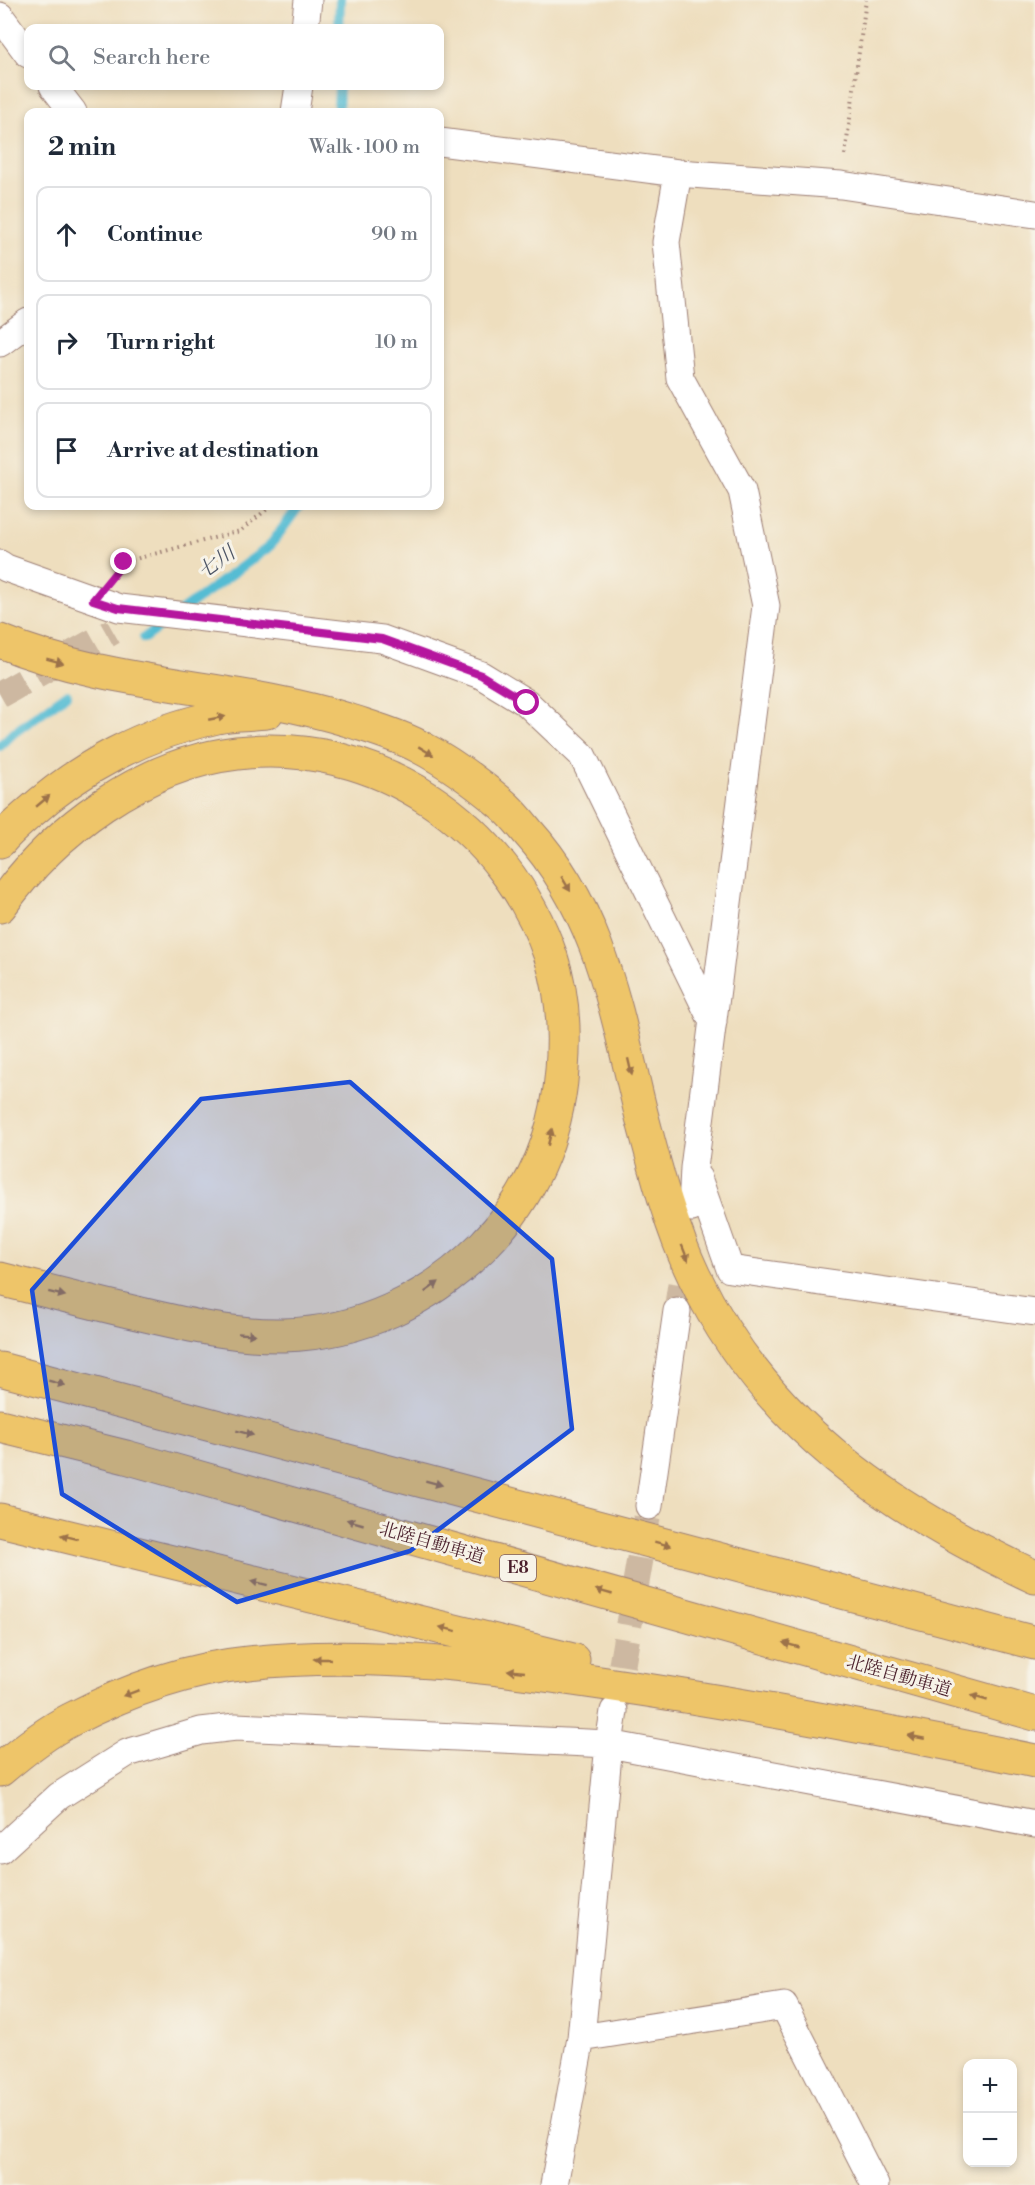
<!DOCTYPE html>
<html lang="en">
<head>
<meta charset="utf-8">
<style>
	:root { --surface:#fff; --page:#f2f2f3; --text:#1f2937; --muted:#747a83; --line:#e0e1e3 }
	body { margin:0; font-family:"Libre Bodoni","Noto Serif JP",serif; background:var(--page); color:var(--text) }
	.controls { position:absolute; right:18px; bottom:18px; display:grid; overflow:hidden; border-radius:12px; box-shadow:0 3px 9px #0003 }
	.controls button { width:54px; height:54px; display:grid; place-items:center; padding:0; border:0; border-bottom:2px solid var(--line); background:var(--surface); color:var(--text); font:30px sans-serif }
	.stop { position:absolute; width:18px; height:18px; margin:-14px; border:4px solid #b5179e; border-radius:50%; background:#fff }
	.stop.end { background:#b5179e; border-color:#fff; box-shadow:0 2px 6px #0008 }
	.list { margin:0; padding:0; list-style:none }
	h2 { display:flex; justify-content:space-between; align-items:center; height:78px; margin:0; padding:0 24px; font-size:26px }
	h2 small { font-size:20px; font-weight:400; color:var(--muted) }
	.list li { display:grid; grid-template-columns:39px 1fr auto; gap:18px; align-items:center; box-sizing:border-box; height:96px; margin:0 12px 12px; padding:0 12px; border:2px solid var(--line); border-radius:12px }
	.list b { display:block; font-size:22px; white-space:nowrap }
	.list em { font-size:20px; font-style:normal; color:var(--muted) }
	.icon { flex:none; width:33px; height:33px; fill:none; stroke:currentColor; stroke-width:2; stroke-linecap:round; stroke-linejoin:round }
	.map { position:relative; flex:none; width:1035px; height:2185px; overflow:hidden }
	.search { position:absolute; background:var(--surface); box-shadow:0 3px 9px #0003; left:24px; top:24px; width:420px; height:66px; display:flex; align-items:center; gap:15px; box-sizing:border-box; padding:0 21px; border-radius:12px; color:var(--muted); font-size:22px }
	.panel { position:absolute; background:var(--surface); box-shadow:0 3px 9px #0003; left:24px; top:108px; width:420px; height:402px; border-radius:12px }
	.map>svg:first-child { display:block }
	.lines { fill:none; stroke-linecap:round; stroke-linejoin:round }
	.stream { stroke:#55bcd3; stroke-width:10 }
	.street-tunnel { stroke:#cdb8a1; stroke-width:27; stroke-dasharray:27 14; stroke-linecap:butt }
	.street-casing { stroke:#9c7e74; stroke-width:29 }
	.highway-casing { stroke:#9c7e74; stroke-width:35 }
	.path { stroke:#9c7e74; stroke-width:4; stroke-dasharray:1.5 4.5; stroke-linecap:butt }
	.street { stroke:#fff; stroke-width:27 }
	.highway { stroke:#eec569; stroke-width:33 }
	.oneway { fill:#9c724a }
	.route { stroke:#b5179e; stroke-width:8 }
	.marked { fill:#1d4ed8; fill-opacity:0.2; stroke:#1d4ed8; stroke-width:4.5; stroke-linejoin:round }
	.labels { text-anchor:middle; dominant-baseline:central; stroke-width:6; stroke-linejoin:round; paint-order:stroke }
	.shield { fill:#f7f3e8; stroke:#7e5f64; stroke-width:1.5 }
	.shield-label { font-size:16px; font-weight:bold; fill:#4a1f2b }
	.street-label { font-size:18px; fill:#4a1f2b; stroke:#f7f3e8 }
	.water-label { font-size:20px; font-style:italic; fill:#4e5666; stroke:#f7f3e8 }
</style>
</head>
<body>
<div class="map">
<svg width="1035" height="2185" viewBox="0 0 1035 2185">
	<rect width="100%" height="100%" fill="#f7f3e8"/>
	<filter id="ink" filterUnits="userSpaceOnUse"><feTurbulence type="fractalNoise" baseFrequency=".0167" numOctaves="2"/><feDisplacementMap in="SourceGraphic" scale="12" xChannelSelector="R" yChannelSelector="G"/><feConvolveMatrix kernelMatrix="1 2 1 2 8 2 1 2 1" color-interpolation-filters="sRGB"/></filter>
	<filter id="wash" filterUnits="userSpaceOnUse"><feTurbulence type="fractalNoise" baseFrequency=".008" numOctaves="4" result="noise"/><feDisplacementMap in="SourceGraphic" scale="24" xChannelSelector="R" yChannelSelector="G"/><feGaussianBlur stdDeviation="1.35" result="paint"/><feColorMatrix in="noise" values="0 0 0 0 0 0 0 0 0 0 0 0 0 0 0 0 0 1.4 0 .05"/><feComposite in="paint" operator="in"/></filter>
	<g filter="url(#wash)">
		<rect width="100%" height="100%" fill="#eedebe"/>
		<g class="lines">
			<path class="stream" d="M339,28L340,0
				M338,112L339,86
				M144,638L269,547L299,506
				M0,746L12,734L67,694"/>
		</g>
	</g>
	<g filter="url(#ink)">
		<g class="lines">
			<path class="street-tunnel" d="M0,695L113,631
				M677,1311L686,1251
				M615,1706L649,1506"/>
			<g class="street-casing">
				<path id="street" d="M0,16L28,54
					M305,28L308,0
					M53,86L73,112
					M295,112L299,86
					M440,142L678,173L841,185L1035,214
					M678,173L666,242L680,378L742,491L766,606L694,1168L692,1208
					M0,343L28,322
					M0,564L6,568L119,608L382,639L481,675L527,703L582,755L713,1022
					M698,1178L730,1269L1035,1312
					M649,1506L677,1311
					M0,1850L59,1796L127,1753L201,1731L236,1727L609,1744L1035,1824
					M581,2038L784,2006L875,2185
					M554,2185L581,2038L609,1744L614,1711"/>
			</g>
			<g class="highway-casing">
				<path id="highway" d="M0,641C111,687 234,685 348,720C372,728 398,735 420,747C449,762 476,782 501,803C511,811 519,821 527,831C602,914 616,1013 642,1117C656,1170 670,1226 694,1276C765,1425 890,1509 1035,1577
					M0,841C8,831 17,824 27,815C80,767 146,732 217,717C233,713 251,714 267,712
					M0,906C54,830 142,764 237,753C377,737 506,825 551,957C563,993 565,1033 562,1070C557,1138 530,1199 482,1247C429,1300 360,1333 284,1335C235,1336 188,1325 141,1314C94,1303 47,1291 0,1279
					M0,1369L1035,1643
					M0,1426L126,1457L1035,1714
					M0,1520L573,1660
					M0,1770C21,1752 45,1733 70,1720C124,1692 187,1669 248,1663C368,1650 488,1666 607,1684C750,1705 893,1732 1035,1761"/>
			</g>
			<path class="path" d="M845,155L866,0
				M114,574L124,562L240,531L271,506"/>
			<use href="#street" class="street"/>
			<use href="#highway" class="highway"/>
		</g>
		<defs><path id="oneway-solid" d="M-6-.8H1V-3.2L6.5 0L1 3.2V.8H-6Z" transform="scale(1.5)"/></defs>
		<g class="oneway">
			<use href="#oneway-solid" transform="translate(55 661) rotate(15)"/>
			<use href="#oneway-solid" transform="translate(217 718) rotate(-11)"/>
			<use href="#oneway-solid" transform="translate(426 751) rotate(31)"/>
			<use href="#oneway-solid" transform="translate(43 801) rotate(-40)"/>
			<use href="#oneway-solid" transform="translate(566 884) rotate(59)"/>
			<use href="#oneway-solid" transform="translate(630 1067) rotate(77)"/>
			<use href="#oneway-solid" transform="translate(550 1137) rotate(-76)"/>
			<use href="#oneway-solid" transform="translate(685 1253) rotate(68)"/>
			<use href="#oneway-solid" transform="translate(432 1287) rotate(-36)"/>
			<use href="#oneway-solid" transform="translate(57 1294) rotate(14)"/>
			<use href="#oneway-solid" transform="translate(247 1334) rotate(3)"/>
			<use href="#oneway-solid" transform="translate(57 1383) rotate(15)"/>
			<use href="#oneway-solid" transform="translate(245 1433) rotate(15)"/>
			<use href="#oneway-solid" transform="translate(434 1483) rotate(15)"/>
			<use href="#oneway-solid" transform="translate(355 1522) rotate(-164)"/>
			<use href="#oneway-solid" transform="translate(69 1537) rotate(-166)"/>
			<use href="#oneway-solid" transform="translate(663 1544) rotate(15)"/>
			<use href="#oneway-solid" transform="translate(259 1583) rotate(-166)"/>
			<use href="#oneway-solid" transform="translate(604 1592) rotate(-164)"/>
			<use href="#oneway-solid" transform="translate(448 1629) rotate(-166)"/>
			<use href="#oneway-solid" transform="translate(791 1645) rotate(-164)"/>
			<use href="#oneway-solid" transform="translate(322 1659) rotate(180)"/>
			<use href="#oneway-solid" transform="translate(516 1671) rotate(-174)"/>
			<use href="#oneway-solid" transform="translate(131 1693) rotate(160)"/>
			<use href="#oneway-solid" transform="translate(979 1698) rotate(-164)"/>
			<use href="#oneway-solid" transform="translate(916 1737) rotate(-169)"/>
		</g>
	</g>
	<g class="lines" filter="url(#ink)">
		<path class="route" d="M124,562L93,600L118,608L382,639L481,675L527,703"/>
	</g>
	<path class="marked" d="M350,1082L552,1259L572,1429L410,1551L237,1602L62,1494L32,1290L201,1099Z"/>
	<g class="labels">
		<rect class="shield" x="500" y="1555" width="36" height="26" rx="4.5"/>
		<g class="shield-label">
			<text x="518" y="1568">E8</text>
		</g>
		<g class="street-label">
			<text transform="translate(432 1543) rotate(16)">北陸自動車道</text>
			<text transform="translate(899 1676) rotate(16)">北陸自動車道</text>
		</g>
		<g class="water-label">
			<text transform="translate(217 563) rotate(-36)">七川</text>
		</g>
	</g>
</svg>
<div class="controls">
<button>+</button>
<button>−</button>
</div>
<div class="stop" style="left:527px;top:703px"></div>
<div class="stop end" style="left:124px;top:562px"></div>
<div class="search"><svg class="icon" aria-label="search" viewBox="0 0 24 24"><circle cx="10" cy="10" r="6"/><path d="M15 15l6 6"/></svg>Search here</div>
<section class="panel">
<h2>2 min<small>Walk · 100 m</small></h2>
<ul class="list">
<li><svg class="icon" aria-label="ahead" viewBox="0 0 24 24"><path d="M12 20V5M6 11l6-6 6 6"/></svg><div><b>Continue</b></div><em>90 m</em></li>
<li><svg class="icon" aria-label="right" viewBox="0 0 24 24"><path d="M7 20v-9h11M14 6l5 5-5 5"/></svg><div><b>Turn right</b></div><em>10 m</em></li>
<li><svg class="icon" aria-label="arrive" viewBox="0 0 24 24"><path d="M6 21V4h12l-3 4 3 4H6"/></svg><div><b>Arrive at destination</b></div></li>
</ul>
</section>
</div>
</body>
</html>
